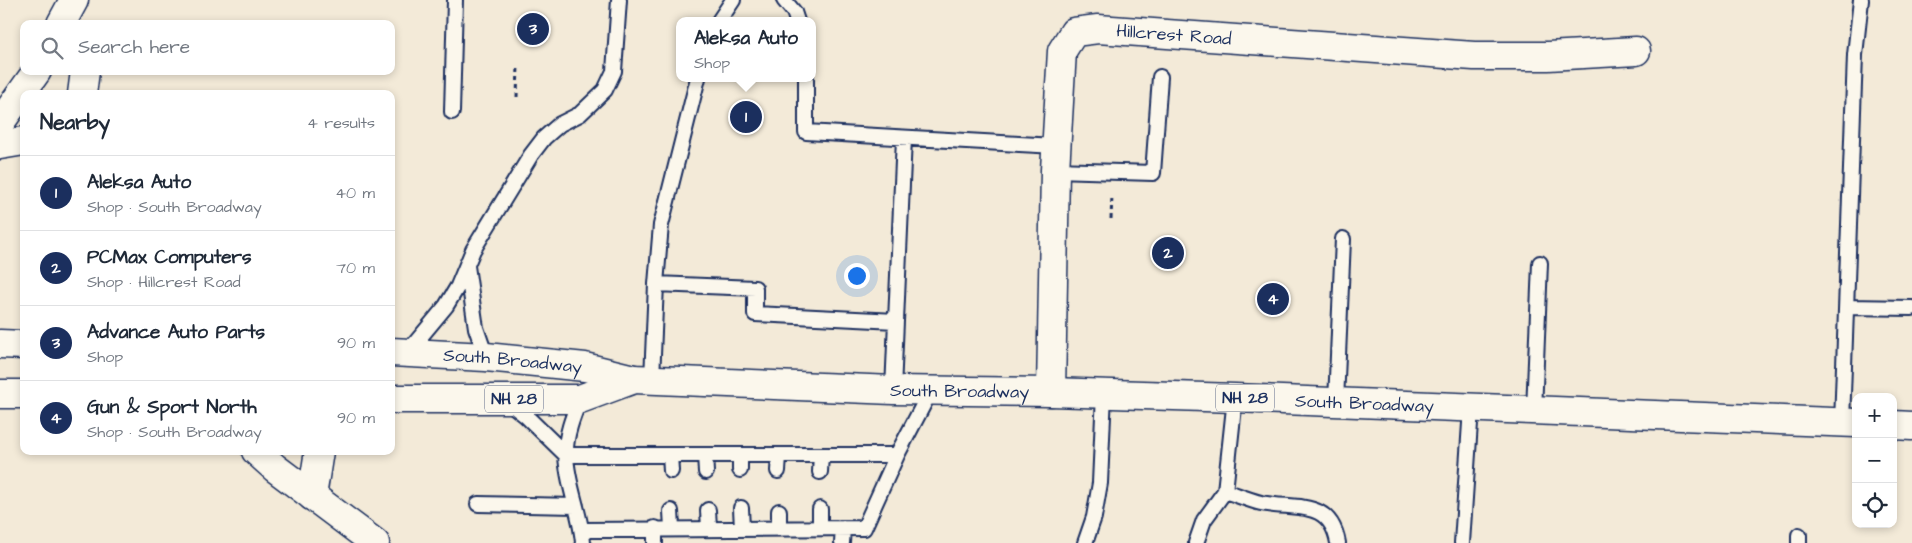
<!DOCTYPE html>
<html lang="en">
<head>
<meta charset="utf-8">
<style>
	:root { --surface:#fff; --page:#f6f6f7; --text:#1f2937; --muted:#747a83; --line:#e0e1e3; --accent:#1b2f5e }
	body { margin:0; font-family:"Architects Daughter",sans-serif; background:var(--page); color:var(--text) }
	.controls { position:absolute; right:15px; bottom:15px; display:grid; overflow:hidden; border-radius:10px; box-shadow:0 2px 8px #0003 }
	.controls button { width:45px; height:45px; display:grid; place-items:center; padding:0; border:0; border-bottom:1px solid var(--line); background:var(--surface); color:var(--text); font:25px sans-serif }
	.you { position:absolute; left:856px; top:275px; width:18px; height:18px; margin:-12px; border:4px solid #fff; border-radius:50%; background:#1a73e8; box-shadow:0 0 0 8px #1a73e833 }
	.badge { display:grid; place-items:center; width:32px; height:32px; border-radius:50%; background:var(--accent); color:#fff; font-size:16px; font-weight:700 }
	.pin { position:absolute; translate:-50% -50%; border:2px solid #fff; box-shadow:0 1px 5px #0006 }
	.popup { position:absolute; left:676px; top:17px; width:140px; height:65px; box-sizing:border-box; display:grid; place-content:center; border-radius:10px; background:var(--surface); filter:drop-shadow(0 1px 4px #0005); font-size:16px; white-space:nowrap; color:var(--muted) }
	.popup b { font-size:19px; color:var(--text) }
	.popup::after { content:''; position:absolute; left:50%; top:100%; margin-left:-10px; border:10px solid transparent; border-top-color:var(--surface) }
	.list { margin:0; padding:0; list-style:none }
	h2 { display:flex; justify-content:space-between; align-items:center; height:65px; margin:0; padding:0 20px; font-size:21px }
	h2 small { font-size:16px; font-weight:400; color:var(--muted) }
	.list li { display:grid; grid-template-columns:32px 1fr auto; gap:15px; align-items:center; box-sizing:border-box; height:75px; padding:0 20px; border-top:1px solid var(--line) }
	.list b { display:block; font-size:19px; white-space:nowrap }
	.list p { margin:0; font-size:16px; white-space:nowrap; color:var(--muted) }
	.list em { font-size:16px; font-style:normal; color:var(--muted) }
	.icon { flex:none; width:28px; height:28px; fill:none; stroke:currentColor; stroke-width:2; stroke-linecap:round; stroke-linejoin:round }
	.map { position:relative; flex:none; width:1912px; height:543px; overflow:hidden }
	.search { position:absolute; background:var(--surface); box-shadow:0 2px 8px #0003; left:20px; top:20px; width:375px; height:55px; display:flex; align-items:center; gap:12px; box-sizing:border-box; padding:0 18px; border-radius:10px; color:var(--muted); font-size:19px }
	.panel { position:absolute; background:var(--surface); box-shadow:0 2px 8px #0003; left:20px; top:90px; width:375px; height:365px; border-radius:10px }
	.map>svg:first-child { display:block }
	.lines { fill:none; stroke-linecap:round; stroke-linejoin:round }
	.service-casing { stroke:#1b2f5e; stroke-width:18 }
	.minor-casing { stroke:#1b2f5e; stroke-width:31 }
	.tertiary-casing { stroke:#1b2f5e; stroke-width:31 }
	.primary-casing { stroke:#1b2f5e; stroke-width:31 }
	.path { stroke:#1b2f5e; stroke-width:3; stroke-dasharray:4 4; stroke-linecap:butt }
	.service { stroke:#fbf7ec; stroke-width:14 }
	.minor { stroke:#fbf7ec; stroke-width:28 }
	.tertiary { stroke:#fbf7ec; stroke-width:28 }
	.primary { stroke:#fbf7ec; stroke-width:28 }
	.labels { text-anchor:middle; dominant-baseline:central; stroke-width:4; stroke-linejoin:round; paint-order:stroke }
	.shield { fill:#fbf7ec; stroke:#5e6b89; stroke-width:1 }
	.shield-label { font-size:16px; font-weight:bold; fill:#1b2f5e }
	.street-label { font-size:18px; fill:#1b2f5e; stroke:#fbf7ec }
</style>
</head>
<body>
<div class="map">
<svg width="1912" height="543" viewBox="0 0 1912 543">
	<rect width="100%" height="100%" fill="#f3ead8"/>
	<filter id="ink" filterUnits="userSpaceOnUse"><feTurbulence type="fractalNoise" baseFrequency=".02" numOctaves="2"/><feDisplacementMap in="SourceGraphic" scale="10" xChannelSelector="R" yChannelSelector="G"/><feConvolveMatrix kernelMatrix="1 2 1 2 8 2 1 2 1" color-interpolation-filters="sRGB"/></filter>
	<g filter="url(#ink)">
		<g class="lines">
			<g class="service-casing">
				<path id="service" d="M784,0L794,12L797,21
					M719,21L733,0
					M806,78V132L1056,146
					M452,112L455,0
					M1055,170L1153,173L1160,77
					M467,266L476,328L486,357
					M656,284L661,225L698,78
					M1847,307L1912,308
					M896,321L904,138
					M407,353L446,306L458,286L473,250L531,155L544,138L560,124L580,114L605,90L614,71L619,0
					M652,379L656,284L755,288V314L896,321L893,390
					M580,399C573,416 565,436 566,455C567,485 581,514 583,543
					M507,401L526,416L566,455H897L931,390
					M1336,402L1343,239
					M1534,411L1540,263
					M1842,423L1855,55L1861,0
					M670,455L671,471
					M705,455L706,472
					M740,455V470
					M778,471L779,455
					M820,472L821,455
					M1225,491C1237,495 1249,500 1261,503C1295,510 1330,498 1338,543
					M478,504L576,506
					M741,508L742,528
					M708,510L709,528
					M671,511L672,528
					M779,528V511
					M820,528V509
					M582,530L864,528L897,455
					M655,543V528
					M842,543L843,528
					M1085,543L1094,517L1100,483L1104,394
					M1196,543L1204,520L1225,491L1235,398
					M1462,543L1471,408
					M1799,543V535"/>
			</g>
			<g class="minor-casing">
				<g id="minor">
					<path id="s1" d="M1051,392L1055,170L1062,51L1074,32L1098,29L1474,56H1548L1636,51"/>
				</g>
			</g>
			<g class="tertiary-casing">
				<path id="tertiary" d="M61,24L74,0
					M82,94L85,71
					M0,123L37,71
					M0,145L24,141
					M256,451L275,468L375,543"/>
			</g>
			<g class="primary-casing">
				<g id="primary">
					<path d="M0,344L24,345"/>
					<path id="s2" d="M391,352L486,357L585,367L634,379L893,390L1051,392L1235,398L1856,423"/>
					<path d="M0,394H24"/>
					<path d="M391,399H580L634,379"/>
					<path d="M1893,425L1912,426"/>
					<path d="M312,496L319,451"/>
				</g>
			</g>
			<path class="path" d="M517,97L518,65
				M1111,219L1112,195"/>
			<use href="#service" class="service"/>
			<use href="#minor" class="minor"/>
			<use href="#tertiary" class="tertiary"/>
			<use href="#primary" class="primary"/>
		</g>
	</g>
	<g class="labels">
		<g class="shield">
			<rect x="1216" y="384.5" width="58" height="27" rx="4"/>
			<rect x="485" y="385.5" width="58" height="27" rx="4"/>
		</g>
		<g class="shield-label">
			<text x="1245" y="398">NH 28</text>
			<text x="514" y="399">NH 28</text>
		</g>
		<g class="street-label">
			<text stroke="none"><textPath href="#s1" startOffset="464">Hillcrest Road</textPath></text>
			<text stroke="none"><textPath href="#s2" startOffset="122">South Broadway</textPath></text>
			<text stroke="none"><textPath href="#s2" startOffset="571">South Broadway</textPath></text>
			<text stroke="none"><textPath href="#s2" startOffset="976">South Broadway</textPath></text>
		</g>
	</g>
</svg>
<div class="controls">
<button>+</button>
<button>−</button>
<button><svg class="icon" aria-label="locate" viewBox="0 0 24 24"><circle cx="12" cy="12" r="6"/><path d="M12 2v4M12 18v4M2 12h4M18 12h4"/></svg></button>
</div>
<div class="you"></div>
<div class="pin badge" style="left:746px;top:117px">1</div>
<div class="popup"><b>Aleksa Auto</b>Shop</div>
<div class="pin badge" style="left:1168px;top:253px">2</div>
<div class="pin badge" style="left:533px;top:29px">3</div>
<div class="pin badge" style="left:1273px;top:299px">4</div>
<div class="search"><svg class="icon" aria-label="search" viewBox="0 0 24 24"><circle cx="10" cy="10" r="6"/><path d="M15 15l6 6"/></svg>Search here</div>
<section class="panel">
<h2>Nearby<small>4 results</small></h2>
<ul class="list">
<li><span class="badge">1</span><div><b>Aleksa Auto</b><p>Shop · South Broadway</p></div><em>40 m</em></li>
<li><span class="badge">2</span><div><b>PCMax Computers</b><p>Shop · Hillcrest Road</p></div><em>70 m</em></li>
<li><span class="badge">3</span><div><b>Advance Auto Parts</b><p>Shop</p></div><em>90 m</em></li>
<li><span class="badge">4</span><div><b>Gun &amp; Sport North</b><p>Shop · South Broadway</p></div><em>90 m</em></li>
</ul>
</section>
</div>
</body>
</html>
